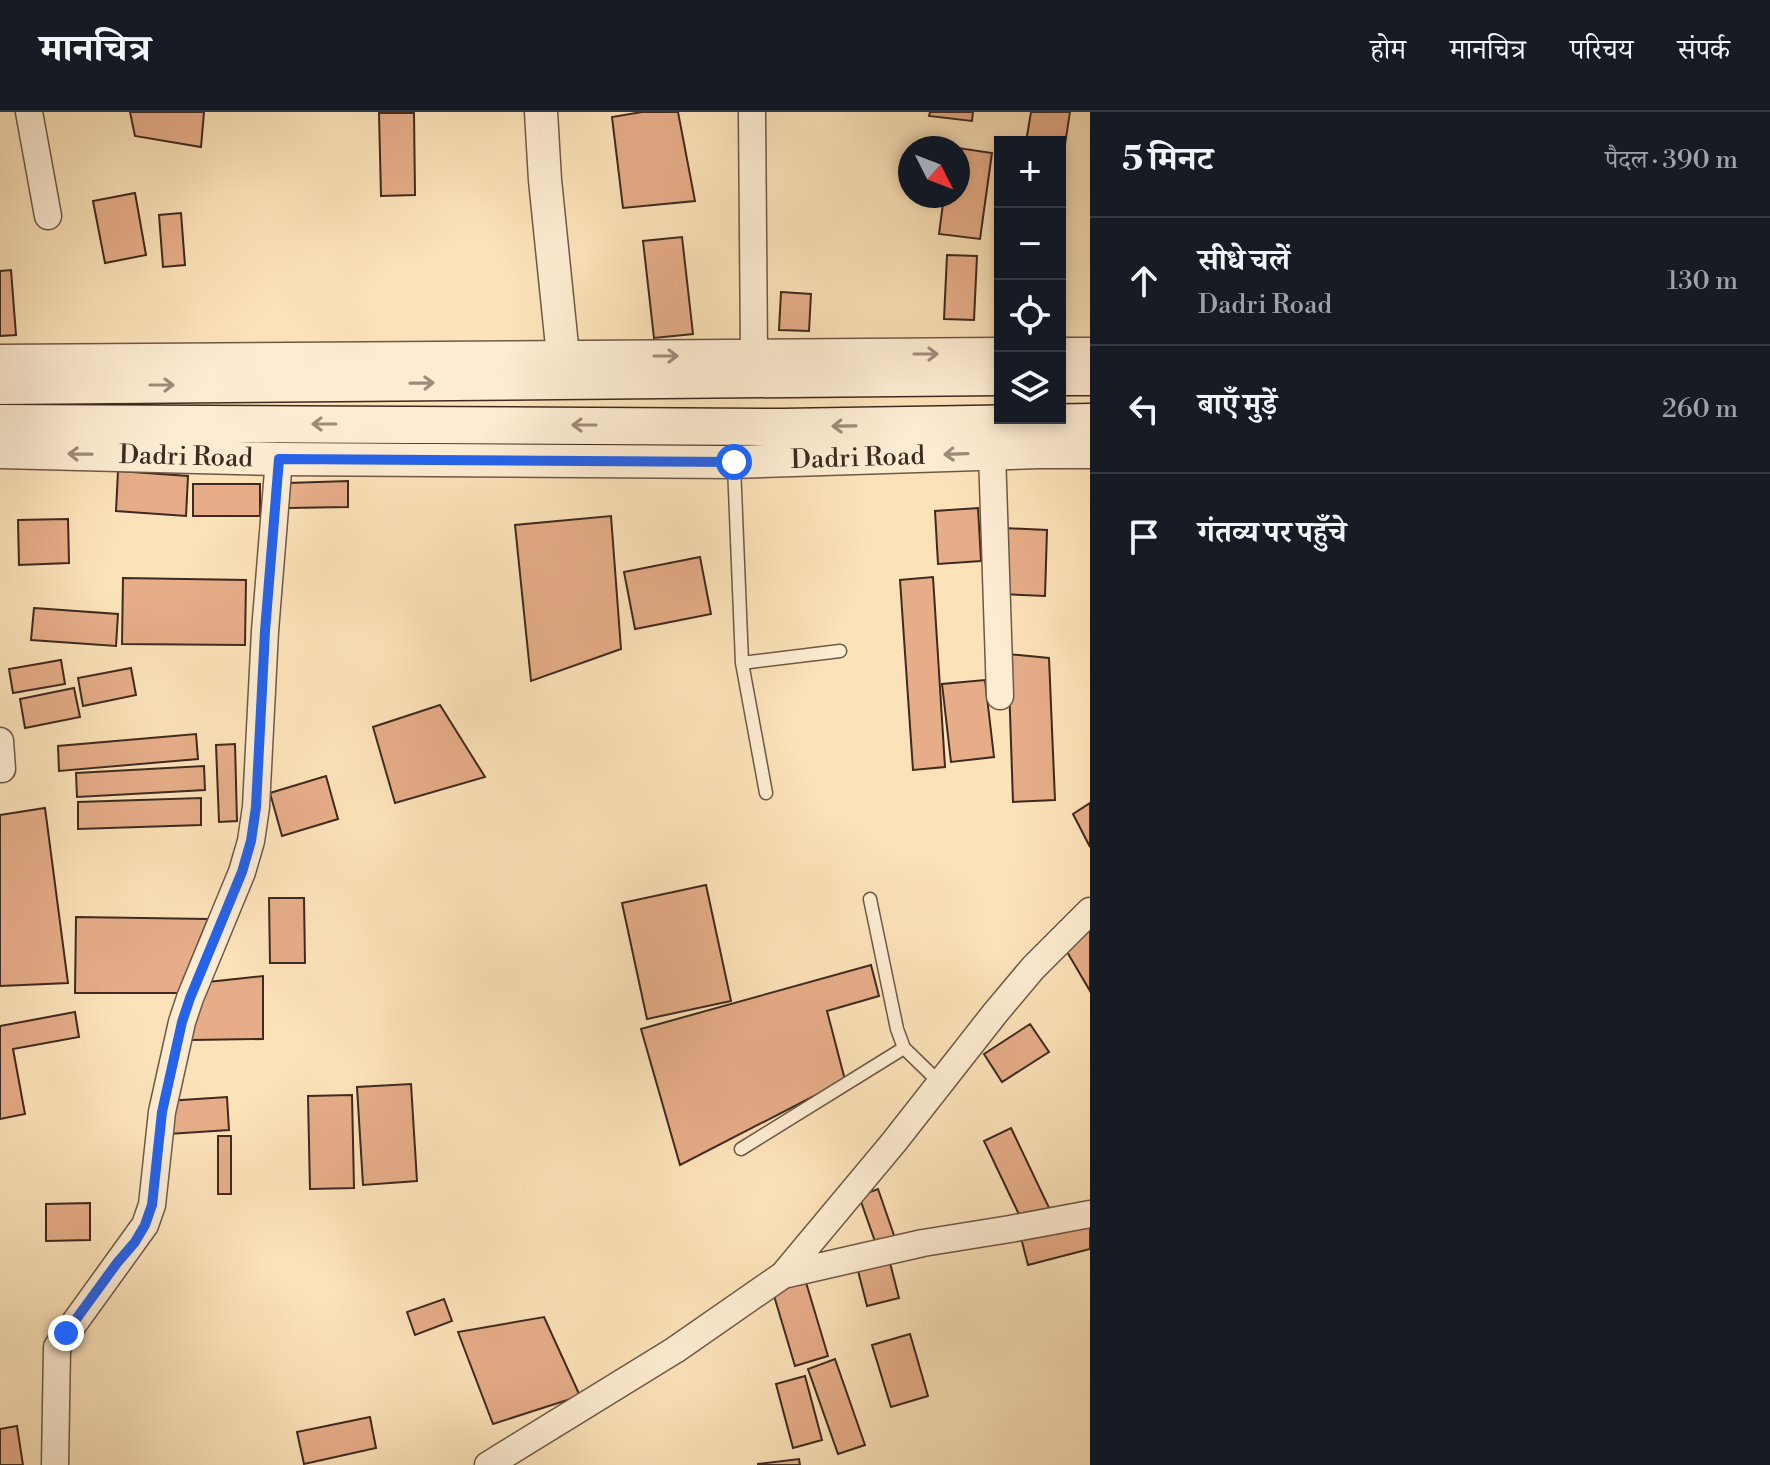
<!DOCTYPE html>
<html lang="hi">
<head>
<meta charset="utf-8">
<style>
	:root { --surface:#171b24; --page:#242831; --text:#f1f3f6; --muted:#9ea1a6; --line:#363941 }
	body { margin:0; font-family:"Libre Bodoni","Noto Serif Devanagari",serif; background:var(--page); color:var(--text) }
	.controls { position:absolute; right:24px; top:24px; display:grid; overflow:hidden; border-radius:0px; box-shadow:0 4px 12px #0003 }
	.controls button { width:72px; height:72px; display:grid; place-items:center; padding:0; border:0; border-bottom:2px solid var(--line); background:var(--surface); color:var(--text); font:40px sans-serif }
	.compass { position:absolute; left:898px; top:24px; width:72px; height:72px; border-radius:50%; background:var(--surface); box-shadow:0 4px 12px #0003; rotate:132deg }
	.stop { position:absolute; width:24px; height:24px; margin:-18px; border:6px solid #2563eb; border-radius:50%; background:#fff }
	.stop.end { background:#2563eb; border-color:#fff; box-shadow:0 2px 8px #0008 }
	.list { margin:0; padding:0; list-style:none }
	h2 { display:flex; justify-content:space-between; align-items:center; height:104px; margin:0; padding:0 32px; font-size:34px }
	h2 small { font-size:26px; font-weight:400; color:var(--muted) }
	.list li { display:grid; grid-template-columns:52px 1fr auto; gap:24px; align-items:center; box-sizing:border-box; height:128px; padding:0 32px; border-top:2px solid var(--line) }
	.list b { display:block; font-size:30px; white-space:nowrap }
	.list p { margin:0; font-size:26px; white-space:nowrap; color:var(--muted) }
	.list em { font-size:26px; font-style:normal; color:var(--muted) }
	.icon { flex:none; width:44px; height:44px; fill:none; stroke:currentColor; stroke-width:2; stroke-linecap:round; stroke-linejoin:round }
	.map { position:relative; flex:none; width:1090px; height:1353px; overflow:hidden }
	header { display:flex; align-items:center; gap:48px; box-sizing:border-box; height:112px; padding:0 40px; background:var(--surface); border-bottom:2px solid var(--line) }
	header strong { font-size:38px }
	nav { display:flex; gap:44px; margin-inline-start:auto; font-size:28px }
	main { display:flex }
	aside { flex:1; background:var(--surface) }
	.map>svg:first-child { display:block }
	.building { fill:#e6ad88; stroke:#3e2a20; stroke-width:2 }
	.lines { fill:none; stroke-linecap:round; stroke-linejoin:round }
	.service-casing { stroke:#6e5846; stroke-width:15 }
	.minor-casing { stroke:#6e5846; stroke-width:29 }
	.tertiary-casing { stroke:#6e5846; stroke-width:35 }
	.secondary-casing { stroke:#3e2a20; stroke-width:39 }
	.service { stroke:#fdecd2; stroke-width:12 }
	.minor { stroke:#fdecd2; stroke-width:26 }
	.tertiary { stroke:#fdecd2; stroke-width:32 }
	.secondary { stroke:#fdecd2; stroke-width:36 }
	.oneway { stroke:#9e8b79 }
	.route { stroke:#2563eb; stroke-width:10 }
	.labels { text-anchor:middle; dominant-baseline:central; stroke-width:8; stroke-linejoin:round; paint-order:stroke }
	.street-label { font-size:26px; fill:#3e2a20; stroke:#fdecd2 }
</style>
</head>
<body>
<header>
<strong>मानचित्र</strong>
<nav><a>होम</a><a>मानचित्र</a><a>परिचय</a><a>संपर्क</a></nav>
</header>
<main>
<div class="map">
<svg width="1090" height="1353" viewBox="0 0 1090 1353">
	<rect width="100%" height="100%" fill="#fce2b9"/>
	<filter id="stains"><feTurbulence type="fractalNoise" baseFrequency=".0025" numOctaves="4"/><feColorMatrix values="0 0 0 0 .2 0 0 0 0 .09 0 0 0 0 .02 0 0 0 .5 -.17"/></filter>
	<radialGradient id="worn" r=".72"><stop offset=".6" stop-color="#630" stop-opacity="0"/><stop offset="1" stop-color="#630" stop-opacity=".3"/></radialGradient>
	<path class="building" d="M130,0H204L201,35L135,24Z
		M642,0H678L695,89L623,96L612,5Z
		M930,0H973L972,9L929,4Z
		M1031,0H1070L1064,39H1060V30H1026Z
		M379,1H414L415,83L381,84Z
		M958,36L992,41L980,127L939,122L944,84H958Z
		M135,81L146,143L105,151L93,89Z
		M181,101L185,153L163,155L159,103Z
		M682,125L693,222L654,226L643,129Z
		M947,143L977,144L974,208L944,207Z
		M11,158L16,223L0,224V159Z
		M781,180L811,182L809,219L779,218Z
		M118,359L188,364L186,404L116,399Z
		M348,369V395L288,396V371Z
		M193,372H260V404H193Z
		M978,396L981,449L938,452L935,399Z
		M611,404L621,537L531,569L515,413Z
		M68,407L69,451L19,453L18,408Z
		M1004,416L1047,418L1045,484L1002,482Z
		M700,445L711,502L635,517L624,460Z
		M933,465L945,655L913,658L900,468Z
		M123,466L246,468L245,533L122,532Z
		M34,496L118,502L116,534L31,528Z
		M1008,542L1049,546L1055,688L1013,690Z
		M61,548L65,572L13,581L9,557Z
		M131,556L136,583L83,594L78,566Z
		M985,568L994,645L951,650L942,572Z
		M74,576L80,605L25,616L20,587Z
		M440,593L485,665L395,691L373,615Z
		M196,622L198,647L59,659L58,634Z
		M235,632L237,709L219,710L216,633Z
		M204,654L205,678L77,685L76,661Z
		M326,664L338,707L282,724L270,681Z
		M201,686V713L78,717V690Z
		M1090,691V735L1073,702Z
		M45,696L68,871L0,874V703Z
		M706,773L731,889L647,907L622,791Z
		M269,786H304L305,851H270Z
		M76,805L208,807L178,881H75Z
		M1090,807V879L1063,833Z
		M871,853L879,884L827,899L845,968L680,1053L641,917Z
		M263,864V927L191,928L199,871Z
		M75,900L79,925L13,937L25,1002L0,1007V914Z
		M1030,912L1049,940L1002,970L984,942Z
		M411,972L417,1069L363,1073L357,975Z
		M352,983L354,1076L310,1077L308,984Z
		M227,985L229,1018L169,1022L167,989Z
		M1011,1016L1052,1102L1025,1115L984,1029Z
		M218,1024H231V1082H218Z
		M878,1077L896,1129L877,1135L859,1084Z
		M90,1091V1128L46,1129V1092Z
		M1090,1104V1137L1028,1153L1020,1122Z
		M888,1143L899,1186L867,1194L856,1151Z
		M805,1167L828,1244L795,1254L772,1177Z
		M444,1187L452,1209L415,1223L407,1200Z
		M544,1205L580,1284L493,1312L458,1220Z
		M910,1222L928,1284L891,1295L872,1233Z
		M835,1247L865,1333L838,1342L808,1257Z
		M805,1264L822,1328L793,1336L776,1272Z
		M370,1305L376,1336L304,1352L297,1320Z
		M17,1314L23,1353H0V1317Z
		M799,1347L800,1353H758V1352Z"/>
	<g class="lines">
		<g class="service-casing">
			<path id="service" d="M734,353L742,551L766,681
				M742,551L840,539
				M870,787L897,917L904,936L940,971
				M741,1037L904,936"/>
		</g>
		<g class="minor-casing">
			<path id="minor" d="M29,0L48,104
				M752,0L754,243
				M992,341L1000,584
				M0,629L2,657
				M783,1163L923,1131L1010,1117L1090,1102
				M55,1353L57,1235L145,1113L152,1093L162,1000L182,910L190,886L242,760L251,729L256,695L265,519L279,347
				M488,1353L675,1238L783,1163L894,1030L996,900L1033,856L1090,799"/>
		</g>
		<g class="tertiary-casing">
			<g id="tertiary">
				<path d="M541,0L545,68L563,244"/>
				<path d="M1060,242H1090"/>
				<path d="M0,249L1000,242"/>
				<path id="s1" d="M0,340L279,347L734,350L1039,340H1090"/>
			</g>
		</g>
		<g class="secondary-casing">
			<path id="secondary" d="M1060,265H1090
				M0,274L1000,265
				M0,311L782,315L1090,310"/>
		</g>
		<use href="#service" class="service"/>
		<use href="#minor" class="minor"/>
		<use href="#tertiary" class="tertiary"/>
		<use href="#secondary" class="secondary"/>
	</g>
	<defs><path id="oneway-shaft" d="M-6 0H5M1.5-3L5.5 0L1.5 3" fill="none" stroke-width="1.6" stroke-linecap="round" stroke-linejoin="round" transform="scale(2)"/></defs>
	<g class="oneway">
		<use href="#oneway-shaft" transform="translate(926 242)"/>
		<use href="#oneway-shaft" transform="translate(666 244)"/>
		<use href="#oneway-shaft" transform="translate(422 271) rotate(-1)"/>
		<use href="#oneway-shaft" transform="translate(162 273)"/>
		<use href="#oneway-shaft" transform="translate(324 312) rotate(-180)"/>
		<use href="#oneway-shaft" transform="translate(584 313) rotate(-180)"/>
		<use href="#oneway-shaft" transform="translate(844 314) rotate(179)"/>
		<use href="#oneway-shaft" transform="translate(80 342) rotate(-179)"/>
		<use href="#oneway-shaft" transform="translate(956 342) rotate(178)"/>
	</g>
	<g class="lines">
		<path class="route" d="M66,1221L117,1151L135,1130L145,1113L152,1093L162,1000L182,910L190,886L242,760L251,729L256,695L265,519L279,347L734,350"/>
	</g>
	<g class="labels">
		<g class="street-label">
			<text stroke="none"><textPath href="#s1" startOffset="186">Dadri Road</textPath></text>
			<text stroke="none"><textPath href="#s1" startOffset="858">Dadri Road</textPath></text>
		</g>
	</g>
	<rect width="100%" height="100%" filter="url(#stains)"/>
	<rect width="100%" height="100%" fill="url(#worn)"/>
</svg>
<div class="controls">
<button>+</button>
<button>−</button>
<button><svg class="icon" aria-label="locate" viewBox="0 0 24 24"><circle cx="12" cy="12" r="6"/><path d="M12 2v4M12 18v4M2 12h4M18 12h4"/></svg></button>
<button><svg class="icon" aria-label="layers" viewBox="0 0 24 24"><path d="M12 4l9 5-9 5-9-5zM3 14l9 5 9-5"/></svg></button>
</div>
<svg class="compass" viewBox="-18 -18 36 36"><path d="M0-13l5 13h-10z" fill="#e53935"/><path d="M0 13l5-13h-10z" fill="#9ea1a6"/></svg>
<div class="stop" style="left:734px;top:350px"></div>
<div class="stop end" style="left:66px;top:1221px"></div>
</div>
<aside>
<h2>5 मिनट<small>पैदल · 390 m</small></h2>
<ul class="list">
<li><svg class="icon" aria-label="ahead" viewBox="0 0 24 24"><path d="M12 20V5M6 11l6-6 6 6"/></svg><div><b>सीधे चलें</b><p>Dadri Road</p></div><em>130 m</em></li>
<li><svg class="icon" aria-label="left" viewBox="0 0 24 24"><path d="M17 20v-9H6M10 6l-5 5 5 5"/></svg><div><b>बाएँ मुड़ें</b></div><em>260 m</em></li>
<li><svg class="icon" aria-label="arrive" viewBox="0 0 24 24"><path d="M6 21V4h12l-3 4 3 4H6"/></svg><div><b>गंतव्य पर पहुँचे</b></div></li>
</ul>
</aside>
</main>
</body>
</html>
